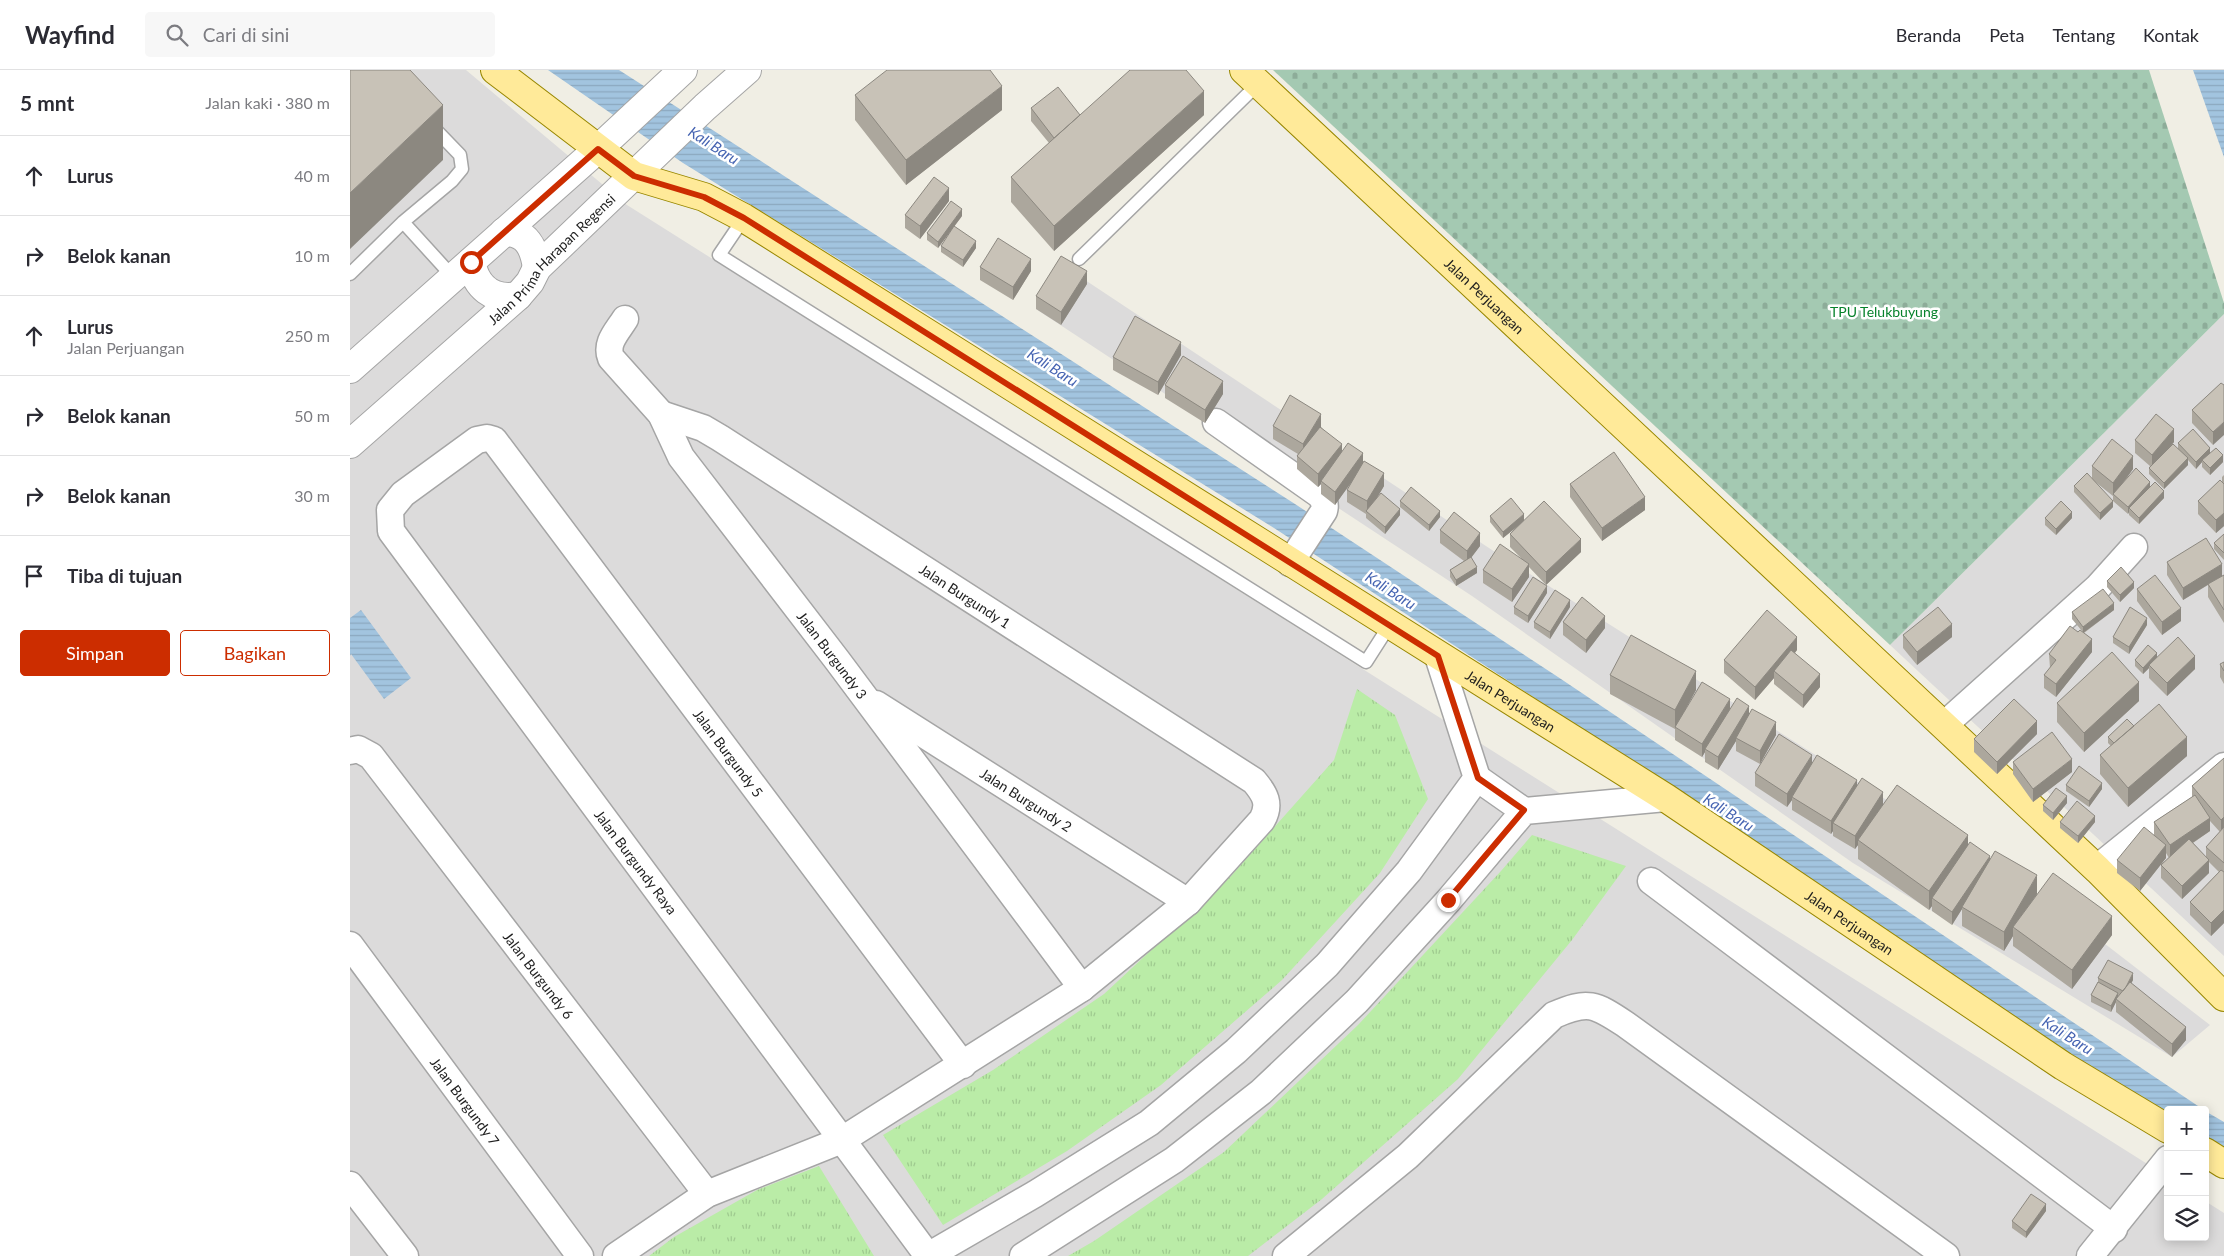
<!DOCTYPE html>
<html lang="id">
<head>
<meta charset="utf-8">
<style>
	:root { --surface:#fff; --page:#f7f7f7; --text:#2b2b33; --muted:#7c7c81; --line:#e1e1e2; --accent:#cc2d00 }
	body { margin:0; font-family:Lato,sans-serif; background:var(--page); color:var(--text) }
	.controls { position:absolute; right:15px; bottom:15px; display:grid; overflow:hidden; border-radius:5px; box-shadow:0 2px 12px #0003 }
	.controls button { width:45px; height:45px; display:grid; place-items:center; padding:0; border:0; border-bottom:1px solid var(--line); background:var(--surface); color:var(--text); font:25px sans-serif }
	.stop { position:absolute; width:15px; height:15px; margin:-11px; border:4px solid #cc2d00; border-radius:50%; background:#fff }
	.stop.end { background:#cc2d00; border-color:#fff; box-shadow:0 1px 5px #0008 }
	.list { margin:0; padding:0; list-style:none }
	h2 { display:flex; justify-content:space-between; align-items:center; height:65px; margin:0; padding:0 20px; font-size:21px }
	h2 small { font-size:16px; font-weight:400; color:var(--muted) }
	.list li { display:grid; grid-template-columns:32px 1fr auto; gap:15px; align-items:center; box-sizing:border-box; height:80px; padding:0 20px; border-top:1px solid var(--line) }
	.list b { display:block; font-size:19px; white-space:nowrap }
	.list p { margin:0; font-size:16px; white-space:nowrap; color:var(--muted) }
	.list em { font-size:16px; font-style:normal; color:var(--muted) }
	.actions { display:flex; gap:10px; padding:15px 20px }
	.actions a { flex:1; padding:11px 0; border:1px solid var(--accent); border-radius:5px; text-align:center; font-size:18px; color:var(--accent) }
	.actions .main { background:var(--accent); color:#fff }
	.icon { flex:none; width:28px; height:28px; fill:none; stroke:currentColor; stroke-width:2; stroke-linecap:round; stroke-linejoin:round }
	.map { position:relative; flex:none; width:1874px; height:1186px; overflow:hidden }
	header { display:flex; align-items:center; gap:30px; box-sizing:border-box; height:70px; padding:0 25px; background:var(--surface); border-bottom:1px solid var(--line) }
	header strong { font-size:24px }
	nav { display:flex; gap:28px; margin-inline-start:auto; font-size:18px }
	.search { width:350px; height:45px; background:var(--page); display:flex; align-items:center; gap:12px; box-sizing:border-box; padding:0 18px; border-radius:5px; color:var(--muted); font-size:19px }
	main { display:flex }
	aside { flex:1; background:var(--surface) }
	.map>svg:first-child { display:block }
	.residential { fill:#dcdbdb }
	.grass { fill:url(#grass-tufts) }
	.cemetery { fill:url(#cemetery-stones) }
	.water { fill:url(#water-rules) }
	.lines { fill:none; stroke-linecap:round; stroke-linejoin:round }
	.service-casing { stroke:#a5a5a5; stroke-width:15 }
	.minor-casing { stroke:#a5a5a5; stroke-width:29 }
	.tertiary-casing { stroke:#a5a5a5; stroke-width:30 }
	.primary-casing { stroke:#988700; stroke-width:30 }
	.service { stroke:#fff; stroke-width:12 }
	.minor { stroke:#fff; stroke-width:26 }
	.tertiary { stroke:#fff; stroke-width:28 }
	.primary { stroke:#ffea99; stroke-width:28 }
	.wall { fill:#aca79d; fill-rule:evenodd }
	.shaded-wall { fill:#8c8880 }
	.building { fill:#c8c2b7; stroke:#8c8880 }
	.route { stroke:#cc2d00; stroke-width:6 }
	.labels { text-anchor:middle; dominant-baseline:central; stroke-width:5; stroke-linejoin:round; paint-order:stroke }
	.street-label { font-size:14px; fill:#1e1e1e; stroke:#fff }
	.park-label { font-size:14px; fill:#07822c; stroke:#fff }
	.water-label { font-size:15px; font-style:italic; fill:#4664b2; stroke:#fff }
</style>
</head>
<body>
<header>
<strong>Wayfind</strong>
<div class="search"><svg class="icon" aria-label="search" viewBox="0 0 24 24"><circle cx="10" cy="10" r="6"/><path d="M15 15l6 6"/></svg>Cari di sini</div>
<nav><a>Beranda</a><a>Peta</a><a>Tentang</a><a>Kontak</a></nav>
</header>
<main>
<aside>
<h2>5 mnt<small>Jalan kaki · 380 m</small></h2>
<ul class="list">
<li><svg class="icon" aria-label="ahead" viewBox="0 0 24 24"><path d="M12 20V5M6 11l6-6 6 6"/></svg><div><b>Lurus</b></div><em>40 m</em></li>
<li><svg class="icon" aria-label="right" viewBox="0 0 24 24"><path d="M7 20v-9h11M14 6l5 5-5 5"/></svg><div><b>Belok kanan</b></div><em>10 m</em></li>
<li><svg class="icon" aria-label="ahead" viewBox="0 0 24 24"><path d="M12 20V5M6 11l6-6 6 6"/></svg><div><b>Lurus</b><p>Jalan Perjuangan</p></div><em>250 m</em></li>
<li><svg class="icon" aria-label="right" viewBox="0 0 24 24"><path d="M7 20v-9h11M14 6l5 5-5 5"/></svg><div><b>Belok kanan</b></div><em>50 m</em></li>
<li><svg class="icon" aria-label="right" viewBox="0 0 24 24"><path d="M7 20v-9h11M14 6l5 5-5 5"/></svg><div><b>Belok kanan</b></div><em>30 m</em></li>
<li><svg class="icon" aria-label="arrive" viewBox="0 0 24 24"><path d="M6 21V4h12l-3 4 3 4H6"/></svg><div><b>Tiba di tujuan</b></div></li>
</ul>
<div class="actions"><a class="main">Simpan</a><a>Bagikan</a></div>
</aside>
<div class="map">
<svg width="1874" height="1186" viewBox="0 0 1874 1186">
	<defs>
		<pattern id="grass-tufts" width="24" height="20" patternUnits="userSpaceOnUse" patternTransform="scale(1.25)"><rect width="24" height="20" fill="#baeca7"/><path d="M3 7l-1-3M5 7V3M7 7l1-3M15 17l-1-3M17 17v-4M19 17l1-3" fill="none" stroke="#9fca8f"/></pattern>
		<pattern id="cemetery-stones" width="16" height="16" patternUnits="userSpaceOnUse" patternTransform="scale(1.25)"><rect width="16" height="16" fill="#a4c9b2"/><path d="M2 7V4a2 2 0 0 1 4 0v3zM10 15v-3a2 2 0 0 1 4 0v3z" fill="#8dac99"/></pattern>
		<pattern id="water-rules" width="6" height="5" patternUnits="userSpaceOnUse" patternTransform="scale(1.25)"><rect width="6" height="5" fill="#a2c4df"/><path d="M0 2.5h6" fill="none" stroke="#8ba8bf"/></pattern>
	</defs>
	<rect width="100%" height="100%" fill="#f0eee4"/>
	<path class="residential" d="M0,0H116L277,135L1818,1107V1167H1855V1131L1874,1143V1186H0Z
		M720,200L1145,482L1715,843L1860,955L1822,987L1503,793L1122,526L686,239Z
		M1874,244V886L1540,575Z"/>
	<path class="grass" d="M1007,619L1045,645L1078,729L1030,803L932,910L811,1015L717,1081L593,1155L533,1065L643,1000L754,924L881,806L984,690Z
		M1182,765L1276,796L1222,870L1108,1009L972,1129L898,1186H718L744,1171L874,1082L1008,955L1151,801Z
		M469,1096L524,1186H299L324,1167L407,1120Z"/>
	<path class="cemetery" d="M923,0H1799L1874,233V244L1540,575Z"/>
	<path class="water" d="M198,0H269L945,434L1208,607L1854,1040H1818V1049L1366,746L924,458L333,93Z
		M1843,0H1874V87Z
		M11,540L61,608L34,629L1,584L0,586V548Z
		M1855,1041L1874,1052V1084L1855,1073Z"/>
	<g class="lines">
		<g class="service-casing">
			<path id="service" d="M394,148L369,185L1016,592L1039,556
				M53,152L103,207
				M729,189L908,14
				M0,204L53,152L102,111L112,99L110,85L82,56"/>
		</g>
		<g class="minor-casing">
			<g id="minor">
				<path id="s1" d="M275,249C267,262 255,273 261,288L311,344L331,387L487,590L732,918"/>
				<path d="M866,352L970,425C974,431 976,434 974,441L940,493"/>
				<path id="s2" d="M526,634L838,832"/>
				<path d="M1594,655L1748,517L1784,477"/>
				<path id="s3" d="M0,681L8,679L21,686L357,1124"/>
				<path d="M1127,708L1174,741"/>
				<path d="M1748,800L1756,791L1874,696"/>
				<path d="M1301,811L1764,1159"/>
				<path id="s4" d="M0,875L230,1186"/>
				<path d="M0,1115L55,1186"/>
				<path d="M266,1186L357,1124L492,1070L732,918L838,832L912,750C921,734 915,724 904,711L370,368L353,358L311,344"/>
				<path id="s5" d="M578,1186L41,461L40,440L53,424L127,370L137,368L144,370L613,995"/>
				<path d="M578,1186L685,1124L799,1053L886,981L977,895L1059,801L1127,708L1088,586"/>
				<path d="M673,1186L824,1090L911,1022L1007,931L1098,831L1174,741L1316,728"/>
				<path d="M936,1186L1058,1086L1204,945C1238,930 1245,934 1275,954L1596,1186"/>
				<path d="M1740,1186L1818,1089"/>
			</g>
		</g>
		<g class="tertiary-casing">
			<g id="tertiary">
				<path d="M154,162C177,162 184,177 187,198"/>
				<path d="M121,192C126,217 142,231 168,226"/>
				<path d="M0,299L248,79L333,0"/>
				<path id="s6" d="M0,374L168,226L180,212L187,198L355,37L397,0"/>
			</g>
		</g>
		<g class="primary-casing">
			<g id="primary">
				<path id="s7" d="M145,0L284,106L354,127L394,148L1316,728L1713,996L1818,1059"/>
				<path id="s8" d="M894,0L1748,800L1874,927"/>
				<path d="M1855,1082L1874,1094"/>
			</g>
		</g>
		<use href="#service" class="service"/>
		<use href="#minor" class="minor"/>
		<use href="#tertiary" class="tertiary"/>
		<use href="#primary" class="primary"/>
	</g>
	<path class="wall" d="M505,25L652,40L556,115L505,50Z
		M681,38L730,45H854L704,181L661,132V107L699,73L681,51Z
		M599,131L570,169L555,158V145Z
		M612,146L588,178L577,170V163Z
		M591,176L626,178L613,197L591,182Z
		M630,197L681,201L663,230L630,210Z
		M737,214L711,255L686,239V226Z
		M831,285L808,325L763,300V287Z
		M1871,313L1863,375L1842,353V340Z
		M815,315L873,324L855,353L815,328Z
		M923,356L971,357L992,382L1013,392L1034,416L1025,431L1050,445L1035,464L1016,448V444L997,432V420L1000,414L985,435L971,424V414L968,417L947,399V386L948,384L923,369Z
		M1785,370L1824,372L1819,378H1828V373L1860,383L1873,392L1860,405L1852,397V392L1846,399L1838,390V395L1814,419L1799,404V398L1800,396L1785,383Z
		M1742,396L1783,399L1774,412L1800,417L1814,428L1789,454L1779,445V442L1778,444L1763,431V426L1744,411L1763,437L1750,450L1724,422V416L1742,409Z
		M1874,405V456L1866,463L1848,444V431L1872,412V407Z
		M1220,414L1295,440L1252,471L1220,427Z
		M1050,431L1090,447L1079,461L1050,437Z
		M1140,446L1174,451L1231,482L1196,515L1179,497V507L1162,532L1133,513V500L1171,488L1160,477V464L1172,453L1153,468L1140,452Z
		M1695,448H1722L1706,465L1695,455Z
		M1090,460L1130,476L1121,488L1127,503L1106,516L1100,507V500L1114,491L1090,473Z
		M1874,464V490L1864,479V473Z
		M1817,492L1872,506L1874,505V553L1858,527V515L1833,530L1817,505Z
		M1757,511L1784,518L1770,532L1757,517Z
		M1787,519L1831,551L1812,565L1787,531Z
		M1197,523L1178,553L1164,544V537Z
		M1220,537L1200,569L1184,558V552Z
		M1764,540L1734,563L1742,582L1706,627L1694,618V605L1700,598L1699,584L1728,562L1732,561L1722,549V542Z
		M1213,552L1255,558L1236,583L1213,565Z
		M1797,555L1779,584L1763,573V567Z
		M1553,565L1602,567L1567,595L1553,578Z
		M1447,580L1445,583L1470,617L1453,638L1424,614V608L1405,630L1374,603V590Z
		M1807,587L1845,599L1817,626L1799,608V598L1793,604L1785,596V590Z
		M1874,592V614L1870,607V594Z
		M1260,605L1346,620L1330,649L1380,640L1399,644L1426,665L1410,694L1386,681V671L1368,700L1355,692V682L1352,687L1325,670V658V659L1260,624Z
		M1789,631L1734,682L1707,652V633Z
		M1687,664L1647,704L1624,682V669Z
		M1758,667L1837,686L1778,737L1750,704V685L1761,676L1758,673Z
		M1874,688V853L1861,866L1840,845V832L1869,802L1859,792V803L1832,829L1811,808V795L1819,788L1816,783V788L1790,821L1767,803V790L1804,765V752L1842,727V716ZM1860,751L1870,762L1856,777V787L1843,773L1860,761Z
		M1663,692L1722,702L1683,732L1663,704Z
		M1462,694L1507,715L1533,734L1618,775L1687,824L1762,865L1722,919L1663,876V866L1654,881L1612,856V839L1602,855L1582,841V836L1579,840L1508,789V775L1505,779L1483,766V761L1481,764L1442,740V730L1437,737L1405,716V703Z
		M1716,715L1752,719L1739,737L1716,721Z
		M1717,733L1703,750L1693,741V735Z
		M1710,752H1745L1728,773L1710,758Z
		M1748,908L1783,910L1781,913L1836,970L1822,987L1766,942V932L1761,942L1741,932V925L1748,912Z
		M1696,1141L1676,1168L1662,1158V1151Z"/>
	<path class="shaded-wall" d="M652,16V40L556,115V90Z
		M854,21V45L704,181V156Z
		M93,35V90L0,179V123Z
		M599,118V131L570,169V156Z
		M612,139V146L588,178V172Z
		M626,171V178L613,197V190Z
		M681,189V201L663,230V217Z
		M737,201V214L711,255V242Z
		M831,272V285L808,325V312Z
		M873,311V324L855,353V340Z
		M971,344V357L953,387V374Z
		M1874,352V365L1863,375V362Z
		M1824,359V372L1802,397V385Z
		M992,374V387L971,411V414L968,417V404Z
		M1860,378V384L1852,390V392L1846,399V392Z
		M1013,383V396L985,435V422Z
		M1873,385V392L1860,405V398Z
		M1783,386V399L1764,425L1763,424V413Z
		M1838,388V395L1814,419V413Z
		M1034,403V416L1018,443L1017,442V431Z
		M1800,412V418L1779,438V442L1778,444V437Z
		M1814,421V428L1789,454V448Z
		M1295,427V440L1252,471V458Z
		M1763,431V437L1750,450V443Z
		M1050,439V445L1035,464V457Z
		M1090,441V447L1079,461V455Z
		M1722,442V448L1706,465V459Z
		M1874,443V456L1866,463V450Z
		M1174,444V451L1153,468V462Z
		M1130,463V476L1117,493V481Z
		M1231,469V482L1196,515V502Z
		M1179,494V507L1162,532V519Z
		M1872,494V506L1833,530V518Z
		M1127,497V503L1106,516V510Z
		M1784,512V518L1770,532V525Z
		M1197,516V523L1178,553V546Z
		M1220,530V537L1200,569V562Z
		M1764,533V540L1733,563V557Z
		M1831,538V551L1812,565V552Z
		M1255,546V558L1236,583V570Z
		M1797,548V555L1779,584V577Z
		M1602,554V567L1567,595V582Z
		M1447,567V580L1427,604L1424,601V608L1405,630V617Z
		M1742,569V582L1706,627V614Z
		M1807,583V590L1799,595V598L1793,604V598Z
		M1845,586V599L1817,626V613Z
		M1346,601V620L1325,659V640Z
		M1470,604V617L1453,638V625Z
		M1789,612V631L1734,682V663Z
		M1380,629V642L1355,679V682L1352,687V674Z
		M1399,636V649L1386,668V671L1368,700V687Z
		M1687,651V664L1647,704V692Z
		M1426,652V665L1410,694V681Z
		M1837,667V686L1778,737V718Z
		M1462,685V697L1442,727V730L1437,737V724Z
		M1722,689V702L1683,732V719Z
		M1507,710V723L1483,753V761L1481,764V751Z
		M1752,713V719L1739,737V731Z
		M1533,722V735L1508,770V775L1505,779V766Z
		M1717,726V733L1703,750V743Z
		M1745,746V752L1728,773V766Z
		M1874,747V760L1871,763V750Z
		M1860,748V761L1820,788V775Z
		M1618,765V784L1582,828V836L1579,840V821Z
		M1816,775V788L1790,821V808Z
		M1640,786V799L1612,837V839L1602,855V842Z
		M1859,790V803L1832,829V816Z
		M1687,805V824L1663,857V866L1654,881V862Z
		M1874,840V853L1861,866V853Z
		M1762,846V865L1722,919V900Z
		M1783,903V910L1774,928V922Z
		M1768,923V929H1766V932L1761,942V936Z
		M1836,957V970L1822,987V974Z
		M1696,1134V1141L1676,1168V1162Z"/>
	<path class="building" d="M0,0H60L93,35L0,123Z
		M537,0H640L652,16L556,90L505,25Z
		M780,0H836L854,21L704,156L661,107Z
		M708,17L730,45L704,68L681,38Z
		M584,107L599,118L570,156L555,145Z
		M601,131L612,139L588,172L577,163Z
		M604,156L626,171L613,190L591,176Z
		M648,168L681,189L663,217L630,197Z
		M711,186L737,201L711,242L686,226Z
		M785,246L831,272L808,312L763,287Z
		M833,286L873,311L855,340L815,315Z
		M1871,313L1874,315V352L1863,362L1842,340Z
		M940,325L971,344L953,374L923,356Z
		M1806,344L1824,359L1802,385L1785,370Z
		M970,357L992,374L968,404L947,386Z
		M1843,359L1860,378L1846,392L1828,373Z
		M1762,369L1783,386L1763,413L1742,396Z
		M998,373L1013,383L985,422L971,411Z
		M1823,374L1838,388L1814,413L1799,398Z
		M1866,378L1873,385L1860,398L1852,390Z
		M1264,382L1295,427L1252,458L1220,414Z
		M1014,391L1034,403L1017,431L997,420Z
		M1786,398L1800,412L1778,437L1763,424Z
		M1737,403L1763,431L1750,443L1724,416Z
		M1870,410L1874,414V443L1866,450L1848,431Z
		M1805,412L1814,421L1789,448L1779,438Z
		M1061,417L1090,441L1079,455L1050,431Z
		M1031,423L1050,439L1035,457L1016,441Z
		M1161,428L1174,444L1153,462L1140,446Z
		M1194,431L1231,469L1196,502L1160,464Z
		M1711,431L1722,442L1706,459L1695,448Z
		M1104,442L1130,463L1117,481L1090,460Z
		M1874,464V483L1864,473Z
		M1856,468L1872,494L1833,518L1817,492Z
		M1150,474L1179,494L1162,519L1133,500Z
		M1121,487L1127,497L1106,510L1100,500Z
		M1771,497L1784,512L1770,525L1757,511Z
		M1805,505L1831,538L1812,552L1787,519Z
		M1874,505V540L1858,514Z
		M1183,507L1197,516L1178,546L1164,537Z
		M1753,519L1764,533L1733,557L1722,542Z
		M1205,520L1220,530L1200,562L1184,552Z
		M1232,527L1255,546L1236,570L1213,552Z
		M1588,537L1602,554L1567,582L1553,565Z
		M1780,537L1797,548L1779,577L1763,567Z
		M1417,540L1447,567L1405,617L1374,590Z
		M1720,556L1728,562L1730,560L1742,569L1706,614L1694,605L1706,590L1699,584Z
		M1281,565L1346,601L1325,640L1260,605Z
		M1828,567L1845,586L1817,613L1799,595Z
		M1798,575L1807,583L1793,598L1785,590Z
		M1441,580L1470,604L1453,625L1424,601Z
		M1762,582L1789,612L1734,663L1707,633Z
		M1874,592V601L1870,594Z
		M1352,612L1380,629L1352,674L1325,657Z
		M1387,628L1399,636L1368,687L1355,679Z
		M1664,629L1687,651L1647,692L1624,669Z
		M1809,634L1837,667L1778,718L1750,685Z
		M1402,639L1426,652L1410,681L1386,668Z
		M1777,649L1784,656L1764,673L1758,667Z
		M1702,662L1722,689L1683,719L1663,692Z
		M1429,664L1462,685L1437,724L1405,703Z
		M1467,685L1507,710L1481,751L1442,727Z
		M1874,688V747L1871,750L1842,716Z
		M1729,696L1752,713L1739,731L1716,715Z
		M1512,708L1533,722L1505,766L1483,753Z
		M1547,715L1618,765L1579,821L1508,770Z
		M1706,718L1717,726L1703,743L1693,735Z
		M1845,725L1860,748L1820,775L1804,752Z
		M1727,731L1745,746L1728,766L1710,752Z
		M1794,757L1816,775L1790,808L1767,790Z
		M1874,757V793L1856,777Z
		M1839,769L1859,790L1832,816L1811,795Z
		M1620,772L1640,786L1602,842L1582,828Z
		M1645,781L1687,805L1654,862L1612,837Z
		M1871,800L1874,802V840L1861,853L1840,832Z
		M1703,803L1762,846L1722,900L1663,857Z
		M1758,890L1783,903L1776,917L1773,921L1748,908Z
		M1748,912L1768,923L1761,936L1741,925Z
		M1780,912L1836,957L1822,974L1766,929Z
		M1681,1124L1696,1134L1676,1162L1662,1151Z"/>
	<g class="lines">
		<path class="route" d="M121,192L248,79L284,106L354,127L394,148L1088,586L1128,708L1174,740L1098,830"/>
	</g>
	<g class="labels">
		<g class="street-label">
			<text stroke="none"><textPath href="#s6" startOffset="274">Jalan Prima Harapan Regensi</textPath></text>
			<text stroke="none"><textPath href="#s8" startOffset="330">Jalan Perjuangan</textPath></text>
			<text transform="translate(615 526) rotate(33)">Jalan Burgundy 1</text>
			<text stroke="none"><textPath href="#s1" startOffset="415">Jalan Burgundy 3</textPath></text>
			<text stroke="none"><textPath href="#s7" startOffset="1199">Jalan Perjuangan</textPath></text>
			<text stroke="none"><textPath href="#s5" startOffset="1444">Jalan Burgundy 5</textPath></text>
			<text stroke="none"><textPath href="#s2" startOffset="178">Jalan Burgundy 2</textPath></text>
			<text transform="translate(286 792) rotate(53)">Jalan Burgundy Raya</text>
			<text stroke="none"><textPath href="#s7" startOffset="1604">Jalan Perjuangan</textPath></text>
			<text stroke="none"><textPath href="#s3" startOffset="299">Jalan Burgundy 6</textPath></text>
			<text stroke="none"><textPath href="#s4" startOffset="194">Jalan Burgundy 7</textPath></text>
		</g>
		<g class="park-label">
			<text x="1534" y="241">TPU Telukbuyung</text>
		</g>
		<g class="water-label">
			<text transform="translate(364 75) rotate(33)">Kali Baru</text>
			<text transform="translate(703 297) rotate(33)">Kali Baru</text>
			<text transform="translate(1041 520) rotate(33)">Kali Baru</text>
			<text transform="translate(1379 742) rotate(33)">Kali Baru</text>
			<text transform="translate(1718 965) rotate(33)">Kali Baru</text>
		</g>
	</g>
</svg>
<div class="controls">
<button>+</button>
<button>−</button>
<button><svg class="icon" aria-label="layers" viewBox="0 0 24 24"><path d="M12 4l9 5-9 5-9-5zM3 14l9 5 9-5"/></svg></button>
</div>
<div class="stop" style="left:121px;top:192px"></div>
<div class="stop end" style="left:1098px;top:830px"></div>
</div>
</main>
</body>
</html>
